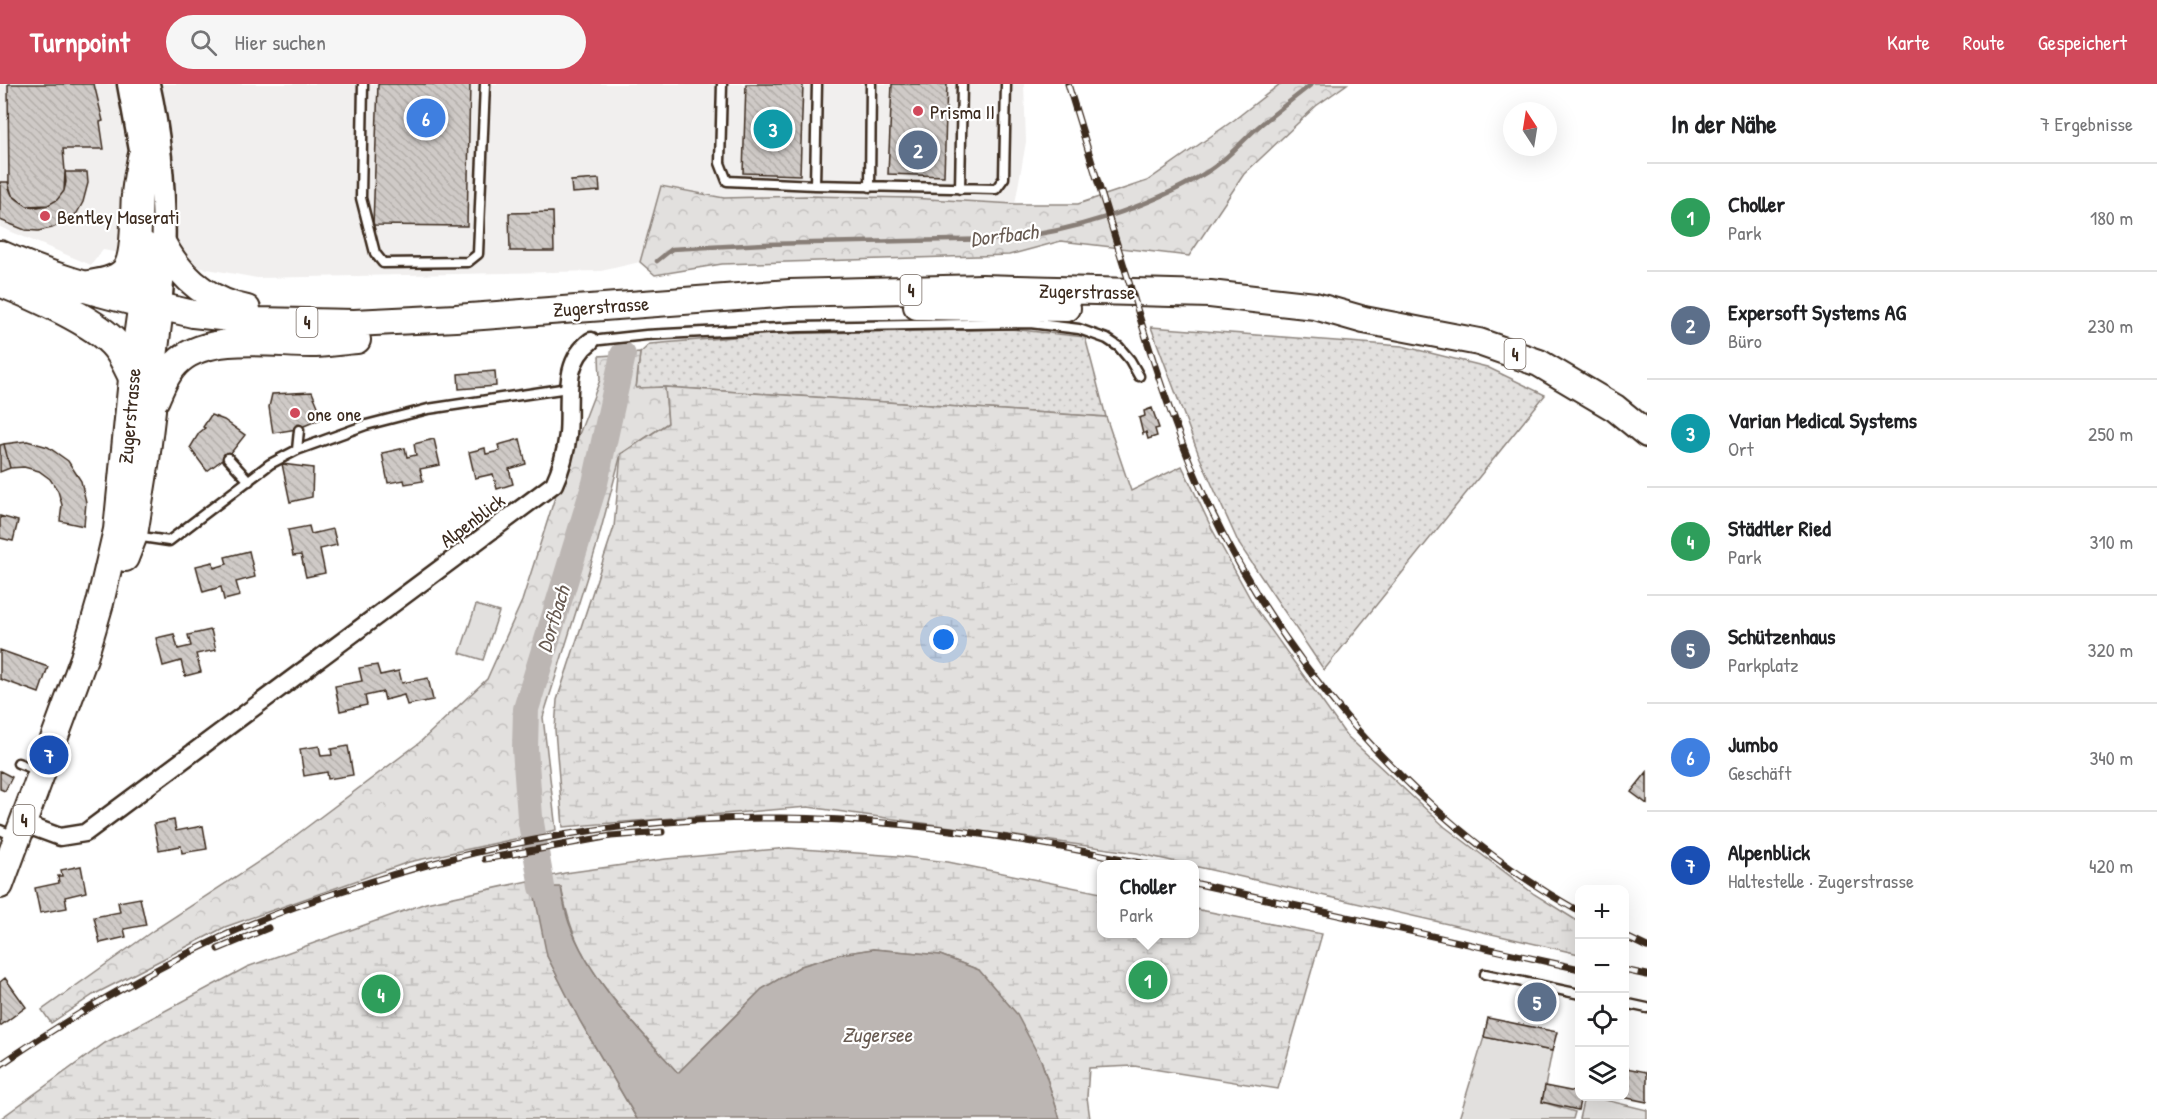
<!DOCTYPE html>
<html lang="de">
<head>
<meta charset="utf-8">
<style>
	:root { --surface:#fff; --page:#f6f6f6; --text:#202124; --muted:#757577; --line:#e0e0e0; --accent:#d1495b }
	body { margin:0; font-family:"Patrick Hand",sans-serif; background:var(--page); color:var(--text) }
	.controls { position:absolute; right:18px; bottom:18px; display:grid; overflow:hidden; border-radius:12px; box-shadow:0 6px 24px #0002 }
	.controls button { width:54px; height:54px; display:grid; place-items:center; padding:0; border:0; border-bottom:2px solid var(--line); background:var(--surface); color:var(--text); font:30px sans-serif }
	.compass { position:absolute; left:1503px; top:18px; width:54px; height:54px; border-radius:50%; background:var(--surface); box-shadow:0 6px 24px #0002; rotate:348deg }
	.you { position:absolute; left:944px; top:556px; width:21px; height:21px; margin:-15px; border:4px solid #fff; border-radius:50%; background:#1a73e8; box-shadow:0 0 0 9px #1a73e833 }
	.badge { display:grid; place-items:center; width:39px; height:39px; border-radius:50%; background:var(--accent); color:#fff; font-size:20px; font-weight:700 }
	.pin { position:absolute; translate:-50% -50%; border:3px solid #fff; box-shadow:0 2px 6px #0006 }
	.popup { position:absolute; left:1097px; top:776px; width:102px; height:78px; box-sizing:border-box; display:grid; place-content:center; border-radius:12px; background:var(--surface); filter:drop-shadow(0 2px 4px #0005); font-size:20px; white-space:nowrap; color:var(--muted) }
	.popup b { font-size:22px; color:var(--text) }
	.popup::after { content:''; position:absolute; left:50%; top:100%; margin-left:-12px; border:12px solid transparent; border-top-color:var(--surface) }
	.list { margin:0; padding:0; list-style:none }
	h2 { display:flex; justify-content:space-between; align-items:center; height:78px; margin:0; padding:0 24px; font-size:26px }
	h2 small { font-size:20px; font-weight:400; color:var(--muted) }
	.list li { display:grid; grid-template-columns:39px 1fr auto; gap:18px; align-items:center; box-sizing:border-box; height:108px; padding:0 24px; border-top:2px solid var(--line) }
	.list b { display:block; font-size:22px; white-space:nowrap }
	.list p { margin:0; font-size:20px; white-space:nowrap; color:var(--muted) }
	.list em { font-size:20px; font-style:normal; color:var(--muted) }
	.icon { flex:none; width:33px; height:33px; fill:none; stroke:currentColor; stroke-width:2; stroke-linecap:round; stroke-linejoin:round }
	.map { position:relative; flex:none; width:1647px; height:1035px; overflow:hidden }
	header { display:flex; align-items:center; gap:36px; box-sizing:border-box; height:84px; padding:0 30px; background:var(--accent); color:#fff }
	header strong { font-size:28px }
	nav { display:flex; gap:33px; margin-inline-start:auto; font-size:21px }
	.search { width:420px; height:54px; background:var(--page); display:flex; align-items:center; gap:15px; box-sizing:border-box; padding:0 21px; border-radius:33px; color:var(--muted); font-size:22px }
	main { display:flex }
	aside { flex:1; background:var(--surface) }
	.map>svg:first-child { display:block }
	.built { fill:#f1efee }
	.grass { fill:url(#grass-dots); stroke:#8e857e; stroke-width:1.5 }
	.forest { fill:url(#forest-crowns); stroke:#8e857e; stroke-width:1.5 }
	.wetland { fill:url(#wetland-marsh); stroke:#8e857e; stroke-width:1.5 }
	.garden { fill:#e2e0de; stroke:#8e857e; stroke-width:1.5 }
	.water { fill:#bcb6b3; stroke:#887e77; stroke-width:1.5 }
	.lines { fill:none; stroke-linecap:round; stroke-linejoin:round }
	.stream { stroke:#887e77; stroke-width:4.5 }
	.river { stroke:#bcb6b3; stroke-width:26 }
	.building { fill:url(#building-back-hatch); stroke:#3b2a1e; stroke-width:1.5 }
	.lane-casing { stroke:#3b2a1e; stroke-width:13 }
	.street-casing { stroke:#3b2a1e; stroke-width:21 }
	.secondary-casing { stroke:#3b2a1e; stroke-width:27 }
	.primary-casing { stroke:#3b2a1e; stroke-width:30 }
	.highway-casing { stroke:#3b2a1e; stroke-width:34 }
	.lane { stroke:#fff; stroke-width:8 }
	.street { stroke:#fff; stroke-width:16 }
	.secondary { stroke:#fff; stroke-width:22 }
	.primary { stroke:#fff; stroke-width:26 }
	.highway { stroke:#fff; stroke-width:30 }
	.rail-casing { stroke:#3b2a1e; stroke-width:7 }
	.rail { stroke:#fff; stroke-width:4.5; stroke-dasharray:14; stroke-linecap:butt }
	.poi-dot { fill:#d1495b; stroke:#fff; stroke-width:2 }
	.labels { text-anchor:middle; dominant-baseline:central; stroke-width:4.5; stroke-linejoin:round; paint-order:stroke }
	.shield { fill:#fff; stroke:#766a62; stroke-width:1.5 }
	.shield-label { font-size:18px; font-weight:bold; fill:#3b2a1e }
	.poi-label { font-size:20px; fill:#3b2a1e; stroke:#fff; text-anchor:start }
	.street-label { font-size:20px; fill:#3b2a1e; stroke:#fff }
	.water-label { font-size:21px; font-style:italic; fill:#685b52; stroke:#fff }
</style>
</head>
<body>
<header>
<strong>Turnpoint</strong>
<div class="search"><svg class="icon" aria-label="search" viewBox="0 0 24 24"><circle cx="10" cy="10" r="6"/><path d="M15 15l6 6"/></svg>Hier suchen</div>
<nav><a>Karte</a><a>Route</a><a>Gespeichert</a></nav>
</header>
<main>
<div class="map">
<svg width="1647" height="1035" viewBox="0 0 1647 1035">
	<defs>
		<pattern id="grass-dots" width="8" height="8" patternUnits="userSpaceOnUse" patternTransform="scale(1.5)"><rect width="8" height="8" fill="#e2e0de"/><path d="M2 2h.1M6 6h.1" fill="none" stroke="#c3c0be" stroke-width="1.8" stroke-linecap="round"/></pattern>
		<pattern id="forest-crowns" width="20" height="18" patternUnits="userSpaceOnUse" patternTransform="scale(1.5)"><rect width="20" height="18" fill="#e2e0de"/><path d="M2 6a3 3 0 1 1 6 0M12 15a3 3 0 1 1 6 0" fill="none" stroke="#c3c0be"/></pattern>
		<pattern id="wetland-marsh" width="20" height="14" patternUnits="userSpaceOnUse" patternTransform="scale(1.5)"><rect width="20" height="14" fill="#e2e0de"/><path d="M1 5h8M5 5V1M11 12h8M15 12V8" fill="none" stroke="#c3c0be"/></pattern>
		<pattern id="building-back-hatch" width="6" height="6" patternUnits="userSpaceOnUse" patternTransform="scale(1.5)"><rect width="6" height="6" fill="#cfcac7"/><path d="M-1 5l2 2M0 0l6 6M5-1l2 2" fill="none" stroke="#b3aeaa"/></pattern>
	</defs>
	<rect width="100%" height="100%" fill="#fff"/>
	<filter id="ink" filterUnits="userSpaceOnUse"><feTurbulence type="fractalNoise" baseFrequency=".0167" numOctaves="2"/><feDisplacementMap in="SourceGraphic" scale="12" xChannelSelector="R" yChannelSelector="G"/><feConvolveMatrix kernelMatrix="1 2 1 2 8 2 1 2 1" color-interpolation-filters="sRGB"/></filter>
	<g filter="url(#ink)">
		<path class="built" d="M0,0H1024L1026,58L1015,120L910,114L806,112L724,114L661,102L640,178L601,187L257,194L103,166L91,181L0,143Z"/>
		<path class="grass" d="M1151,243L1402,262L1487,283L1545,311L1324,586L1239,460L1200,374Z
			M1011,245L1085,253L1106,333L665,303L636,305L640,269L650,260L772,250Z"/>
		<path class="forest" d="M1280,0H1347L1316,22L1244,90L1189,172L1061,157L1009,171L722,180L655,191L640,178L661,102L724,114L806,112L910,114L1015,120H1078L1147,97L1234,36Z
			M640,269L636,304L665,303L668,339L621,370L596,464L543,633L556,746L409,778L225,843L93,911L51,939L42,926L154,846L275,767L419,659L487,595L522,517L556,410L600,296L599,272Z"/>
		<path class="wetland" d="M665,303L1106,333L1131,407L1182,382L1212,445L1256,525L1346,651L1445,743L1534,810L1579,838V870L1137,769L808,723L563,743L555,646L557,616L614,443L621,370L668,339Z
			M789,764L897,772L948,778L1101,809L1102,850H1194L1195,825L1322,850L1278,1005L1134,982L1089,984L1087,1013L1090,1035H1060L1041,976L979,886L940,871L873,865L841,870L801,882L762,905L678,989C647,954 608,914 585,873C572,851 566,827 561,803L547,872L580,937L637,1035H0L105,959L247,883L426,819L565,789L666,775Z"/>
		<path class="garden" d="M476,521L499,528L483,576L460,569Z
			M1484,953L1552,967L1542,1018L1575,1028L1573,1035H1459Z
			M1584,1013H1593L1647,1026V1035H1579Z"/>
		<path class="water" d="M542,803H561C563,815 565,828 569,839C590,897 638,944 678,989L762,905L801,882L841,870L873,865L940,871L979,886L1016,929L1041,976L1060,1035H637L580,937L547,872L534,808Z"/>
		<g class="lines">
			<path class="stream" d="M657,177L672,165L764,160L1000,155C1066,150 1151,123 1207,88C1226,77 1242,57 1258,43C1276,28 1294,14 1312,0"/>
			<path class="river" d="M542,803L530,733L525,665L526,625L595,399L623,271"/>
		</g>
		<path class="building" d="M8,0H94L103,37L100,38L104,65H63L66,98L64,107L57,116L48,121L27,122L12,111L9,104Z
			M378,0H470L467,142L373,141Z
			M746,0H803L800,91L743,89Z
			M892,0H947L944,92L888,90Z
			M65,88H87L88,99L83,118L77,129L67,137L52,144L38,147L25,146L0,136V98H8L12,111L18,116L27,122L38,123L48,121L57,116L64,107Z
			M599,95L600,107L572,109L571,97Z
			M553,128L554,167H510L509,129Z
			M495,287L496,302L459,305L458,290Z
			M312,308L323,334L297,345L273,349L269,323L272,310Z
			M1152,324L1159,344L1155,345L1157,352L1148,355L1146,348L1143,350L1139,334L1145,332L1144,327Z
			M211,331L224,336L245,351L230,370L207,387L190,364L199,349L205,344L203,343Z
			M434,355L440,381L420,385L423,397L405,400L404,396L388,399L382,369L405,364L407,373L416,371L414,360Z
			M520,355L526,380L509,385L513,400L497,405L493,390L475,394L469,368L485,364L486,370L500,367L498,361Z
			M27,357L48,363L68,377L81,397L86,418L84,442L60,437L62,421L58,407L50,395L39,387L24,383L10,384L4,360Z
			M4,360L10,384L0,388V361Z
			M282,380L313,384L312,413L290,418Z
			M0,432L18,437L13,457L0,454Z
			M309,442L311,450L333,445L337,461L320,465L325,489L306,493L301,471L293,472L288,446Z
			M249,467L255,493L236,498L240,512L224,516L221,503L203,508L196,482L213,478L214,484L227,480L225,473Z
			M211,546L216,566L196,570L201,588L185,592L181,577L163,582L156,554L174,550L178,565L191,562L188,551Z
			M0,566L48,583L39,609L0,595Z
			M377,581L380,591L399,587L402,599L428,594L433,616L407,621L404,611L385,616L383,608L365,612L367,621L340,627L335,602L362,597L359,584Z
			M319,662L321,672L332,671L331,665L348,662L353,691L328,695L327,688L304,692L300,665Z
			M0,687L12,693L5,707L0,705Z
			M1647,688V720L1631,708Z
			M174,736L176,747L203,742L207,765L182,769L181,762L159,766L154,740Z
			M81,782L86,808L65,813L67,824L40,829L35,804L59,799L58,792H62L61,786Z
			M140,814L146,841L124,845L126,853L100,859L94,833L120,828L118,818Z
			M5,894L26,923L0,942V898Z
			M1488,934L1557,948L1552,967L1484,953Z
			M1626,984L1647,988V1018L1617,1012H1624Z
			M1545,1002L1580,1009L1581,1012L1578,1026L1542,1018Z"/>
		<g class="lines">
			<g class="lane-casing">
				<path id="lane" d="M363,0L361,114L375,169L383,179L468,178L478,170L485,0
					M722,0L720,79L727,97L815,101L996,105L1004,94L1006,0
					M815,101L817,0
					M870,103L871,0
					M960,105L962,0
					M591,257L646,251L799,243L1030,239L1079,245L1107,255L1119,263L1130,276L1139,292
					M297,366L299,346
					M228,374L249,397
					M135,452L169,457L270,380L297,366L366,341L428,325L568,304
					M18,679L39,687
					M0,746L14,752
					M1485,890L1580,910
					M1624,919L1647,924"/>
			</g>
			<g class="street-casing">
				<path id="street" d="M22,739L60,753L85,749L554,400C562,383 566,367 568,350C571,317 561,279 591,257"/>
			</g>
			<g class="secondary-casing">
				<path id="secondary" d="M129,0L145,88
					M148,0C164,72 167,150 160,224
					M142,218L146,160"/>
			</g>
			<g class="primary-casing">
				<path id="primary" d="M164,162C182,195 209,217 247,225
					M917,222L1067,224
					M156,315C162,301 168,286 180,276C211,250 273,260 311,260C326,260 342,257 357,256
					M125,474L134,451L146,376L152,326L150,306L160,224
					M0,801L84,574L100,519L117,446L134,275L142,218L193,230L257,237L354,239L456,234L790,209L982,204L1210,210L1315,222L1364,236L1479,258L1539,279L1615,324L1647,350"/>
			</g>
			<g class="highway-casing">
				<path id="highway" d="M0,172C46,193 94,206 142,218
					M0,197C30,209 98,238 117,263C124,271 128,282 133,291
					M83,203C97,201 116,199 126,188C139,173 135,130 137,111C138,98 141,86 143,74"/>
			</g>
			<use href="#lane" class="lane"/>
			<use href="#street" class="street"/>
			<use href="#secondary" class="secondary"/>
			<use href="#primary" class="primary"/>
			<use href="#highway" class="highway"/>
			<g class="rail-casing">
				<path id="rail" d="M1068,0C1088,66 1108,132 1129,198C1150,268 1172,339 1202,407C1279,576 1416,737 1580,828
					M485,775L611,752L662,748
					M1194,799L1580,885
					M1624,852L1647,863
					M218,865L268,844
					M1624,886L1647,891
					M0,981C73,931 150,886 230,849C270,831 313,816 354,803C493,757 636,732 781,734C904,735 1026,754 1146,780"/>
			</g>
			<use href="#rail" class="rail"/>
		</g>
	</g>
	<g class="poi-dot">
		<circle cx="918" cy="27" r="6"/>
		<circle cx="45" cy="132" r="6"/>
		<circle cx="295" cy="329" r="6"/>
	</g>
	<g class="labels">
		<g class="shield">
			<rect x="900.5" y="191" width="21" height="30" rx="4.5"/>
			<rect x="296.5" y="223" width="21" height="30" rx="4.5"/>
			<rect x="1504.5" y="255" width="21" height="30" rx="4.5"/>
			<rect x="13.5" y="721" width="21" height="30" rx="4.5"/>
		</g>
		<g class="shield-label">
			<text x="911" y="206">4</text>
			<text x="307" y="238">4</text>
			<text x="1515" y="270">4</text>
			<text x="24" y="736">4</text>
		</g>
		<g class="poi-label">
			<text x="930" y="27">Prisma II</text>
			<text x="57" y="132">Bentley Maserati</text>
			<text x="307" y="329">one one</text>
		</g>
		<g class="street-label">
			<text transform="translate(1087 207) rotate(1)">Zugerstrasse</text>
			<text transform="translate(601 222) rotate(-4)">Zugerstrasse</text>
			<text transform="translate(129 332) rotate(-85)">Zugerstrasse</text>
			<text transform="translate(472 436) rotate(-37)">Alpenblick</text>
		</g>
		<g class="water-label">
			<text transform="translate(1004 151) rotate(-7)">Dorfbach</text>
			<text transform="translate(553 535) rotate(-73)">Dorfbach</text>
			<text x="877" y="950">Zugersee</text>
		</g>
	</g>
</svg>
<div class="controls">
<button>+</button>
<button>−</button>
<button><svg class="icon" aria-label="locate" viewBox="0 0 24 24"><circle cx="12" cy="12" r="6"/><path d="M12 2v4M12 18v4M2 12h4M18 12h4"/></svg></button>
<button><svg class="icon" aria-label="layers" viewBox="0 0 24 24"><path d="M12 4l9 5-9 5-9-5zM3 14l9 5 9-5"/></svg></button>
</div>
<svg class="compass" viewBox="-18 -18 36 36"><path d="M0-13l5 13h-10z" fill="#e53935"/><path d="M0 13l5-13h-10z" fill="#757577"/></svg>
<div class="you"></div>
<div class="pin badge" style="left:1148px;top:896px;background:#2e9e5b">1</div>
<div class="popup"><b>Choller</b>Park</div>
<div class="pin badge" style="left:918px;top:66px;background:#5c6f8a">2</div>
<div class="pin badge" style="left:773px;top:45px;background:#0f9aa8">3</div>
<div class="pin badge" style="left:381px;top:910px;background:#2e9e5b">4</div>
<div class="pin badge" style="left:1537px;top:918px;background:#5c6f8a">5</div>
<div class="pin badge" style="left:426px;top:34px;background:#3f7fe0">6</div>
<div class="pin badge" style="left:49px;top:671px;background:#1a4fb4">7</div>
</div>
<aside>
<h2>In der Nähe<small>7 Ergebnisse</small></h2>
<ul class="list">
<li><span class="badge" style="background:#2e9e5b">1</span><div><b>Choller</b><p>Park</p></div><em>180 m</em></li>
<li><span class="badge" style="background:#5c6f8a">2</span><div><b>Expersoft Systems AG</b><p>Büro</p></div><em>230 m</em></li>
<li><span class="badge" style="background:#0f9aa8">3</span><div><b>Varian Medical Systems</b><p>Ort</p></div><em>250 m</em></li>
<li><span class="badge" style="background:#2e9e5b">4</span><div><b>Städtler Ried</b><p>Park</p></div><em>310 m</em></li>
<li><span class="badge" style="background:#5c6f8a">5</span><div><b>Schützenhaus</b><p>Parkplatz</p></div><em>320 m</em></li>
<li><span class="badge" style="background:#3f7fe0">6</span><div><b>Jumbo</b><p>Geschäft</p></div><em>340 m</em></li>
<li><span class="badge" style="background:#1a4fb4">7</span><div><b>Alpenblick</b><p>Haltestelle · Zugerstrasse</p></div><em>420 m</em></li>
</ul>
</aside>
</main>
</body>
</html>
